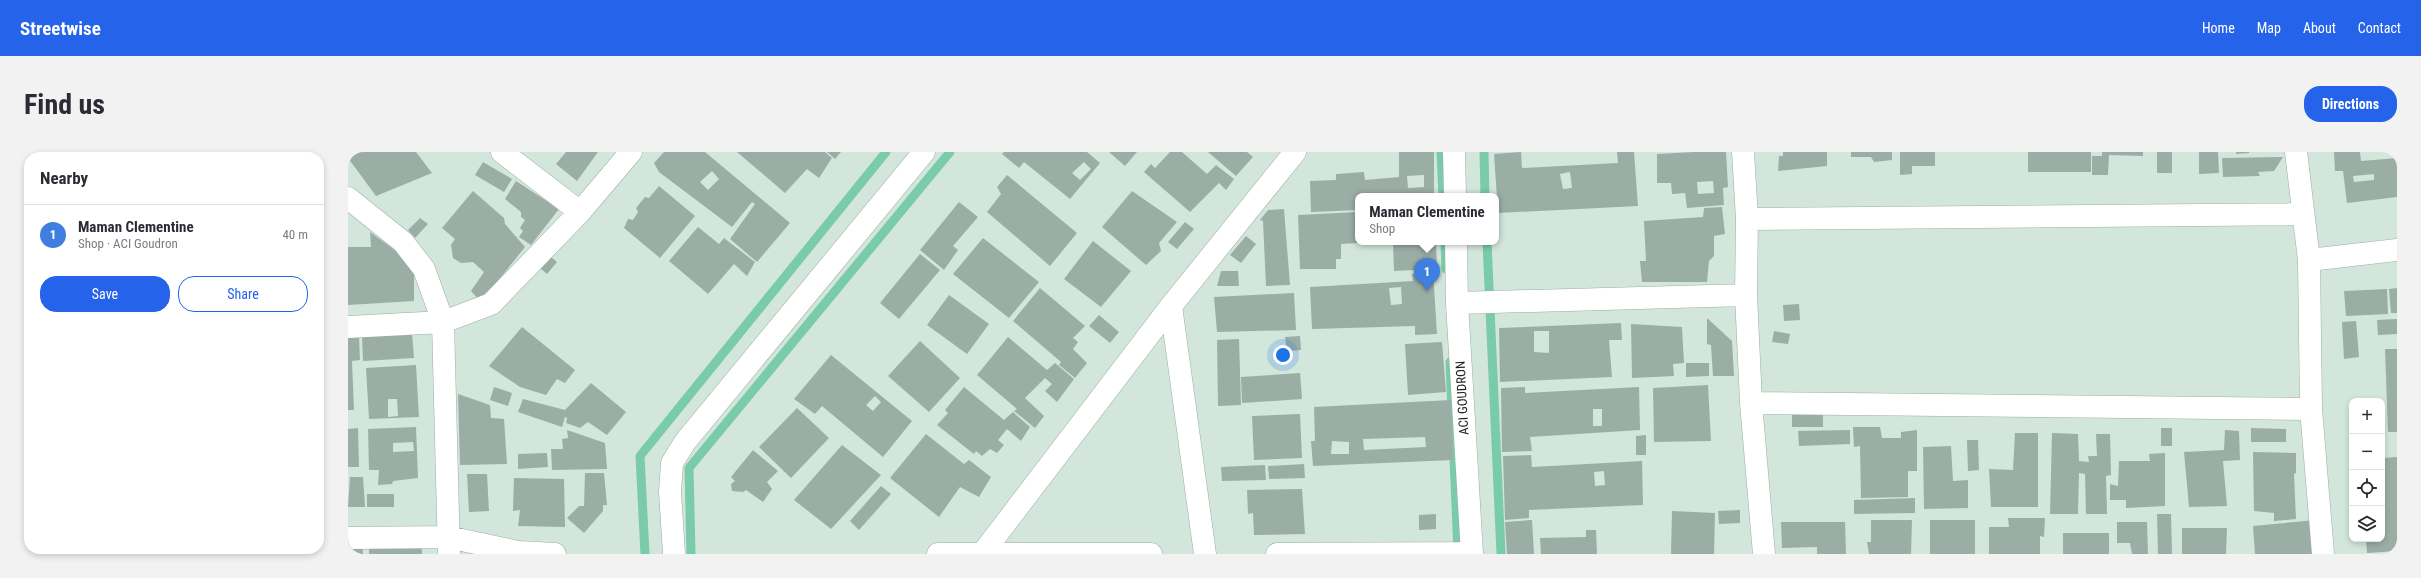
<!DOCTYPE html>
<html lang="en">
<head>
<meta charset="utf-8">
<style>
	:root { --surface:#fff; --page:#f2f2f3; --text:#2b2b33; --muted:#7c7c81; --line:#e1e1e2; --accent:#2563eb }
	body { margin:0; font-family:"Roboto Condensed",sans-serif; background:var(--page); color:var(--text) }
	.controls { position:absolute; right:12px; bottom:12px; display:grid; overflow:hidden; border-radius:8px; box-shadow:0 2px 6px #0003 }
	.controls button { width:36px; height:36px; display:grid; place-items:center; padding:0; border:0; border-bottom:1px solid var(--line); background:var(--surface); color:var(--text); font:20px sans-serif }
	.you { position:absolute; left:935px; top:203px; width:14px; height:14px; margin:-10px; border:3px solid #fff; border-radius:50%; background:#1a73e8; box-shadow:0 0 0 6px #1a73e833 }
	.badge { display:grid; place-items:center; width:26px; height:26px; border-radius:50%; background:var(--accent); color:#fff; font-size:13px; font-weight:700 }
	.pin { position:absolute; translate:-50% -33px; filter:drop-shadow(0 1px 2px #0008) }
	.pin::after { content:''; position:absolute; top:21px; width:14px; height:12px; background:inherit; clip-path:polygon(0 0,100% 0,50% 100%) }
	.popup { position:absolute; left:1007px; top:41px; width:144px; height:52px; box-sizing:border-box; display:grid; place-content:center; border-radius:8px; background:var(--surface); filter:drop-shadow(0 1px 3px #0005); font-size:13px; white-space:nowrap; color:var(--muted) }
	.popup b { font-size:15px; color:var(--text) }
	.popup::after { content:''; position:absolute; left:50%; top:100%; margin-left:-8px; border:8px solid transparent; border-top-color:var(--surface) }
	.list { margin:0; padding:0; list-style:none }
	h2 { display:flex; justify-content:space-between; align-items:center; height:52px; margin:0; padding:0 16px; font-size:17px }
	h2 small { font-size:13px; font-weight:400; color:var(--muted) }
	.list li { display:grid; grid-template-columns:26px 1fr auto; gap:12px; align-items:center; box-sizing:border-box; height:60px; padding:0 16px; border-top:1px solid var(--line) }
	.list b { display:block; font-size:15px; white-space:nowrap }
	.list p { margin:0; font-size:13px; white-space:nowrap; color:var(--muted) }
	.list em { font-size:13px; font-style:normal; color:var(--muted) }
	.actions { display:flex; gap:8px; padding:12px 16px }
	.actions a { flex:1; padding:9px 0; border:1px solid var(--accent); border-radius:16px; text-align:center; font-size:14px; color:var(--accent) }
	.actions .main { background:var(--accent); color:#fff }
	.icon { flex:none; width:22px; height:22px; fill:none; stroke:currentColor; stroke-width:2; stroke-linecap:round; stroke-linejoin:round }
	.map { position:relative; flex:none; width:2049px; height:402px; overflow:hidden; border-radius:16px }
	header { display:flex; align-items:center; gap:24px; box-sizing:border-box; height:56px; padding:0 20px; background:var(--accent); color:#fff }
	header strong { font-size:19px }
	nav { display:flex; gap:22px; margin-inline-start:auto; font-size:14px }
	.intro { display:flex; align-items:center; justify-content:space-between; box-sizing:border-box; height:96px; padding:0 24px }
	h1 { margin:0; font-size:28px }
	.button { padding:10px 18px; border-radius:16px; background:var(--accent); color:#fff; font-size:14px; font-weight:700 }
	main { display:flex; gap:24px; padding:0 24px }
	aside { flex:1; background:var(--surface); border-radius:16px; box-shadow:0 2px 6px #0003 }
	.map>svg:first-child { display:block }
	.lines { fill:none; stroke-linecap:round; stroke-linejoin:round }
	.stream { stroke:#79cba9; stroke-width:9 }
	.building { fill:#9baea5; fill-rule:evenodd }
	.minor-casing { stroke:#9baea5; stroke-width:23 }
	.minor { stroke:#fff; stroke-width:22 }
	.labels { text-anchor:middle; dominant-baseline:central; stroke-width:4; stroke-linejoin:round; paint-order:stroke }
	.street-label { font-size:13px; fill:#19201d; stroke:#fff }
</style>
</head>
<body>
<header>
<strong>Streetwise</strong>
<nav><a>Home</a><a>Map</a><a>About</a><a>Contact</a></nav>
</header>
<div class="intro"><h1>Find us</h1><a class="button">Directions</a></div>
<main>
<aside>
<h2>Nearby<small></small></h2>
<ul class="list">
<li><span class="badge" style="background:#3f7fe0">1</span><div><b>Maman Clementine</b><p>Shop · ACI Goudron</p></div><em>40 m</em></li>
</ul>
<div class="actions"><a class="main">Save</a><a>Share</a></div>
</aside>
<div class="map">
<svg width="2049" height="402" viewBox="0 0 2049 402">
	<rect width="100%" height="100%" fill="#d2e6dc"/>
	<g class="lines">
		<path class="stream" d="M1093,0L1095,44
			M1136,0L1137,44
			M1097,90L1098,117
			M1139,90L1153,402
			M1102,210L1110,402
			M297,402L292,304L538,0
			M343,402L341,316L602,0"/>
	</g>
	<path class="building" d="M9,0H68L84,21L28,44L0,6Z
		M218,0H250L229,29L208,12Z
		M316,0H357L442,71L409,110L382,87L407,52L404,50L384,75L311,20L306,11ZM364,19L371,27L360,38L352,30Z
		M389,0H477L484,6L471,26L459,17L437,41Z
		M479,0H493L487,7Z
		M656,0H739L752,11L722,47L676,10L671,16L654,2ZM736,10L743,17L732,28L724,21Z
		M761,0H789L777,14Z
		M822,0H834L859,22L868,13L886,27L878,38L871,31L842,60L796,20L803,12L807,16Z
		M860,0H899L905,5L888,24Z
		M1051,0H1086V44H1010V58L963,60L962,29L988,28V22L1016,20L1017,28L1051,25ZM1076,23V35L1060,36L1059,24Z
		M1173,0L1174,16L1270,11L1269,0H1286L1290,54L1150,61L1146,2ZM1222,20L1224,36L1215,37L1212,22Z
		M1346,0H1378L1380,35L1375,36L1376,53L1339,56L1337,41L1324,42L1323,31H1309V2ZM1365,29L1366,41L1350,42L1349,30Z
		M1435,0H1479V14L1430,19L1431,4H1435Z
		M1503,0H1544V8L1526,10L1523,5H1503Z
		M1552,0H1587V14H1564V22L1552,23Z
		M1680,0H1743V20H1680Z
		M1754,0H1795V4L1761,3L1760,23H1744V4H1754Z
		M1809,0H1824V21H1809Z
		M1851,0H1870L1871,21L1851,22Z
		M1888,0H1901V1L1888,2Z
		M1986,0H2012L2013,9L2049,6V45L1999,51L1995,19H1987ZM2026,22V28L2006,30L2005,24Z
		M1935,5L1926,19L1910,20L1912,24L1875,25L1874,6Z
		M135,10L164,27L156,40L127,23Z
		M659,23L729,81L702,114L639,60L653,42L649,35Z
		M168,29L211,57L183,93L171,85L175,79L172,76L177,68L173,65V60L157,47Z
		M311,34L347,64L312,106L276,76L280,67L285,68L290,60L288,56L297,45L301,46Z
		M125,39L156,66L157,72L177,95L133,150L123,139L136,120L125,110L113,111L105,106L103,93L107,87L94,76Z
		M784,39L829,70L811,91L813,99L798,113L754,75Z
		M611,50L630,65L605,94L610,98L596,118L572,98Z
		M1374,55L1377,82L1366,84V104L1361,109L1359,130H1294L1292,109H1298L1296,69L1355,65L1356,56Z
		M936,57L942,133L918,134L915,69L912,68L920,58Z
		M1010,60V91L993,92V107H988V117H952L950,63Z
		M72,66L80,72L67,86L60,78Z
		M837,70L846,77L829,97L820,90Z
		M350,75L371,92L376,86L407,110L399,124L386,112L360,142L321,109Z
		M22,80L66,112V149L0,153V95H23Z
		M898,84L908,92L893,111L882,103Z
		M635,86L691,130L661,166L605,122Z
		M745,89L783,119L753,155L716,127Z
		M1045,90H1088L1089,117L1046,119Z
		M572,102L592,118L551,167L532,151Z
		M202,104L209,110L199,122L192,116Z
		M873,119H890L891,134H869Z
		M1085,119L1089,182L1067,183V174L964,177L962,135L1065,129L1064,122ZM1053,135L1054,152L1043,153L1041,136Z
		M692,136L737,174L725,186L730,190L725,197L739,211L727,226L711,213L713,210L665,169Z
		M2049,136V161H2043L2041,137Z
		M2039,137L2040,162L1998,164L1996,139Z
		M946,141L948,178L869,180L866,145Z
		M601,143L641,172L619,202L579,173Z
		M1451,152L1452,168L1436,169L1435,153Z
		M751,163L771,180L762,191L741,174Z
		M1359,166L1384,189L1386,224H1365L1363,193L1359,192Z
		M2049,167V182L2030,183L2029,168Z
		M2008,169L2011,205L1996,207L1994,170Z
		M1273,171L1274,188H1261L1264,225L1152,230L1151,176ZM1186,179H1201V201L1186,200Z
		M1283,172L1334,175L1336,211L1325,212L1326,224L1284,226Z
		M174,175L227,218L217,231L209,227L198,243L172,235L141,214Z
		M1426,179L1442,182L1440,192L1424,190Z
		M64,181L66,206L15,209L14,185Z
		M0,184H11L12,208L4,209L6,258H0Z
		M952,184L953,198L939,199L937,185Z
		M660,185L699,218L707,211L726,227L709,250L697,239L704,232L697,226L677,246L696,264L687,276L666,259L669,257L629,223Z
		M891,187L893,253L870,254L869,188Z
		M572,189L612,226L581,260L540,224Z
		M1094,190L1098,240L1060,243L1057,192Z
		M2037,197H2049V280H2040Z
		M483,203L564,269L535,305L474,254L467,262L446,247ZM527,244L533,250L525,259L518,253Z
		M1338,211H1361V224L1338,225Z
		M68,213L71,265L21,267L18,216ZM40,247H49L50,264L40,265Z
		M952,221L954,247L894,251L893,225Z
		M243,231L278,260L259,283L240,270L232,276L218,271L219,266L217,265L214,275L170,260L175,247L217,258Z
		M1360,233L1363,289L1306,290L1305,236Z
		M146,235L164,241L160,254L142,248Z
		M616,235L656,268L665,260L682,275L673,289L659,277L650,288L656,293L649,301L642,297L634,304L628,299L626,302L589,273L600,261L597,258Z
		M1177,235V241L1291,235L1292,278L1182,285L1184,299L1154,300L1153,236ZM1245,257H1254V274H1245Z
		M110,242L142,253L143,266L156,267L159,312L112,313Z
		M1103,248L1105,308L965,314L963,289H967L966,255ZM1077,285L1078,295L1016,298L1015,287ZM984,289L1001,290V302H983Z
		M449,256L481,286L443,326L411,295Z
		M1475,260V275H1444V261Z
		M952,262L954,306L906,308L904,264Z
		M68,275L70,326L45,329L44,332L30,333L31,318H21L20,277ZM65,290L66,299L45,300V291Z
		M1505,275H1532L1534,286H1553V280L1569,278V319H1560V345L1513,346L1512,294L1506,295Z
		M10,276L11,315H0V277Z
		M1813,276H1824V294H1813Z
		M1903,276L1938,277V290H1903Z
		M219,278L257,291L259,317L204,318L203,297H215L214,287L220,286Z
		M1502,278V292L1451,294L1450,279Z
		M1877,278L1891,279L1892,308L1875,309L1879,354L1841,355L1836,300L1876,298Z
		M1667,281H1690V355H1643L1641,317L1665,318Z
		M1704,281L1730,282L1731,309L1741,310L1740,304H1749L1748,282H1762L1763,323L1758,324L1759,362H1738L1737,322L1731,321L1730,362H1702Z
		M578,282L616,312L621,308L643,325L631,345L612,335L591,365L542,326Z
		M1298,283V303H1288V284Z
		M1619,288H1630L1631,318L1620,319Z
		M494,293L533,323L483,377L446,348Z
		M1603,294L1605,329L1620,328V356L1576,357L1575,295Z
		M405,298L430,319L419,330L424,337L415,350L398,338L395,340L384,339L383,332L387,329L383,325Z
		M1905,300L1948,301V321L1946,322L1948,367L1926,369V361L1906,359Z
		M199,301L200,315L170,317V302Z
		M1817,301V354L1778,356V348H1762V332L1770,334L1771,309H1802L1801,302Z
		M1183,303L1184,315L1294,309L1295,353L1181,358V366L1157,368L1155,304ZM1256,319L1257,333L1247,334L1246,320Z
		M2049,305V399L2019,401L2018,387H2034V306Z
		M956,312L957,326L921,327L920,314Z
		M917,313L918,328L874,329L873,315Z
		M237,321H256L259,353H255V359L236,381L219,366L231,354H236Z
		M119,322H139L141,359L121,360Z
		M2,325H15L17,355H0Z
		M166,326L216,327L217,375L170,374L172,358L165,359Z
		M533,334L543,342L511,378L502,369Z
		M954,337L957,382L906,383L905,361L900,362L899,338Z
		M19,342H46V355H19Z
		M1567,346V361L1506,362V348Z
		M1392,358V371L1371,372L1370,359Z
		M1324,359L1367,361L1366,402H1323Z
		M1088,362V377L1071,378V363Z
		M1809,362H1823L1824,402H1810Z
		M1660,366H1697L1696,385L1692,384V402H1641V375H1661Z
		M1184,368L1186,402H1159L1157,370Z
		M1523,368H1564L1563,402H1521L1519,390H1523Z
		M1582,368H1627V402H1582Z
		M1968,368L1969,402H1907L1905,374Z
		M1433,370H1497L1498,402H1469V395L1434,396Z
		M1769,370H1799L1800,402H1784L1782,391H1769Z
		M1834,376H1879L1878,402H1834Z
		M1238,378H1248L1249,402H1193L1192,386L1238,385Z
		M1715,381H1761V402H1715Z
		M73,387L74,402H21V389Z
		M14,389L15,402H0V390Z"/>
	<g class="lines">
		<g class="minor-casing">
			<path id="minor" d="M154,0L232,60
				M1106,0L1107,44
				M1395,0L1399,67L1398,143L1403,251L1416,402
				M1948,0L1961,108L1963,257L1975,402
				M0,46L55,90L76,117L95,170L101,402
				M1399,67L1955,62
				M1108,90L1109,151L1124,402
				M1961,108L2049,98
				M1109,151L1398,143
				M823,154L857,402
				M0,175L95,170L143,152L232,60L283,0
				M1403,251L1963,257
				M0,386L100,385L170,400L207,402
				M326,402L322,340L324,311L337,290L576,0
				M590,402H803
				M634,402L823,154L947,0
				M929,402L1124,401"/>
		</g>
		<use href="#minor" class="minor"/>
	</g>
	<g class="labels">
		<g class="street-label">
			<text transform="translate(1114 246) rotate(-93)">ACI GOUDRON</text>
		</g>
	</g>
</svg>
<div class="controls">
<button>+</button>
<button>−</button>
<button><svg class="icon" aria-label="locate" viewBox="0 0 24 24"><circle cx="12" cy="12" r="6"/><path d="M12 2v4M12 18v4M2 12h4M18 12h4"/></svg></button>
<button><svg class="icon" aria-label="layers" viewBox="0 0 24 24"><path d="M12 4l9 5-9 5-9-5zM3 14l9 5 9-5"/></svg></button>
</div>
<div class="you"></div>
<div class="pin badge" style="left:1079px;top:139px;background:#3f7fe0">1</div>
<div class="popup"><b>Maman Clementine</b>Shop</div>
</div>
</main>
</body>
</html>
